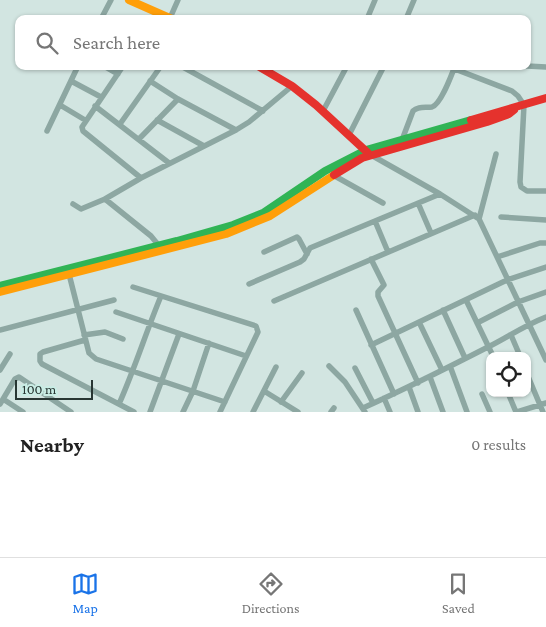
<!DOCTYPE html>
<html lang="en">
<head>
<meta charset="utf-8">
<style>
	:root { --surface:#fff; --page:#f6f6f6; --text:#222; --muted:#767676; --line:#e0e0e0; --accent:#1a73e8 }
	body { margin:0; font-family:"Crimson Pro",serif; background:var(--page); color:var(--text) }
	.controls { position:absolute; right:15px; bottom:15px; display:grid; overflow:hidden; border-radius:10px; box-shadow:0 1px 4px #0004 }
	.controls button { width:45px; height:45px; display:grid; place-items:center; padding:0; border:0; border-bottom:1px solid var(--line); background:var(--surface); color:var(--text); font:25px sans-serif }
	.scale { position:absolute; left:15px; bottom:12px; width:78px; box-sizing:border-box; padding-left:5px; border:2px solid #283633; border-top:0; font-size:14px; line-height:18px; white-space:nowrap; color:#283633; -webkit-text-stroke:4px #caede5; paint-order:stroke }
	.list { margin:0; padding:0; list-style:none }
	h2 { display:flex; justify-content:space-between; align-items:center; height:65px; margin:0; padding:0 20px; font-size:21px }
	h2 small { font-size:16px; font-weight:400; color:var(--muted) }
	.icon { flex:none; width:28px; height:28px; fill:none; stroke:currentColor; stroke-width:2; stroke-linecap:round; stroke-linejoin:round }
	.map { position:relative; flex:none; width:546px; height:412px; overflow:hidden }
	.search { position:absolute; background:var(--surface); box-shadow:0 1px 4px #0004; left:15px; right:15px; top:15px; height:55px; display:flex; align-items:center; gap:12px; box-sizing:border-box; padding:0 18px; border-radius:10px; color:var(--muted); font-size:19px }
	.sheet { height:145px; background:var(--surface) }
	nav { display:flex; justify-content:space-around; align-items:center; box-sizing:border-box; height:70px; border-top:1px solid var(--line); background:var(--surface); font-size:14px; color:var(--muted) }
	nav a { display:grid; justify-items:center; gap:2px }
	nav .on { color:var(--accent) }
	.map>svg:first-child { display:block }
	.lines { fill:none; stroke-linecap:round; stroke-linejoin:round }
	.street { stroke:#8da7a2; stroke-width:5.5 }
	.fast { stroke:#30b455; stroke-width:8 }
	.slow { stroke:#ff9f0a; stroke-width:8 }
	.jam { stroke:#e5322d; stroke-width:8 }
</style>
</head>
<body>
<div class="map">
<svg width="546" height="412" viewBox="0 0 546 412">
	<rect width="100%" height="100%" fill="#d2e5e1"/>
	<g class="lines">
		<path class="street" d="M170,18L178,0
			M101,19L111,0
			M367,19L375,0
			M406,19L414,0
			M104,66L118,74
			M123,66L82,127L83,131L141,178
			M181,66L263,111
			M447,66L512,91L518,96L524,105L520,182L521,187L527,191H546
			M527,66L546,67
			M71,81L101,97
			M150,81L178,99L236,130
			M60,105L85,120
			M95,106L169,163
			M323,111L347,66
			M157,120L204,146
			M120,124L161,66
			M47,131L78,66
			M349,135L384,66
			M139,139L178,99
			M402,140L413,111C418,106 425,108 432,107C441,104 451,76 455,66
			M371,155L440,194L479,219L546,360
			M333,175L383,203
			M105,199L151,236L160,247
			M418,203L431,233
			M73,204L81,209L105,199L141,178L236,130L249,122L292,86
			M501,217L546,220
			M479,219L496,154
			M375,221L388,252
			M264,252L297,237L299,239L307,254
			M497,257L540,243H546
			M371,259L384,285L378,292V296L418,383
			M69,274L89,353L96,359L225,402
			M249,284L300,262L304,259L310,248L440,194
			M133,287L256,326L258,332L220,412
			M466,300L493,356
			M274,301L475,215
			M356,310L394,394
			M443,310L465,358
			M116,312L246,356
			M419,322L442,370
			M477,323L518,302L546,292
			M0,330L114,300
			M84,335L105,332L123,339
			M511,335L520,356
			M85,340L43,352L40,354V361L42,364L134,412
			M371,345L507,280L546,267
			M329,366L345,382L365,412
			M450,366L467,412
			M355,368L373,403
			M0,370L10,354
			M527,374L543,412
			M430,377L443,412
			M409,387L418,412
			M264,391L298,412
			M508,393L516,412
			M482,394L490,412
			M384,398L390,412
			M3,399L23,412
			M281,402L302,373
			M0,404L15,379L19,377L71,412
			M119,404C135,368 146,332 161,296
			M363,408C405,389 447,368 488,347C508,337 525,325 546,317
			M150,412L179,334
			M183,412L193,391L209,343
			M253,412L276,367
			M331,412L334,408
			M517,412L546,403"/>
		<path class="fast" d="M0,286L177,241L233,225L263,213L325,171L366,150L471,120"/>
		<path class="slow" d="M129,0L172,19
			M0,292L226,234L270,216L334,175"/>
		<path class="jam" d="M258,66L292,86L316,105L368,153
			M471,120L546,98
			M334,175L362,158L487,122L509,114L514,110"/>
	</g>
</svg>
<div class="controls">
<button><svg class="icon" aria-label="locate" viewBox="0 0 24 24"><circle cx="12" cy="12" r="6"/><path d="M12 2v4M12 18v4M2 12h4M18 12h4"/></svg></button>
</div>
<div class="scale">100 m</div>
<div class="search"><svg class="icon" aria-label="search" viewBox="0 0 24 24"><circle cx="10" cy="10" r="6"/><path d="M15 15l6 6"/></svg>Search here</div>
</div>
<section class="sheet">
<h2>Nearby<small>0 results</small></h2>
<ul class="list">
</ul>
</section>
<nav>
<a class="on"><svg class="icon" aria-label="map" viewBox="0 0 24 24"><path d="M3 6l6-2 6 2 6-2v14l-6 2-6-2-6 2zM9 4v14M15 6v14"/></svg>Map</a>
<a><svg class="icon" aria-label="directions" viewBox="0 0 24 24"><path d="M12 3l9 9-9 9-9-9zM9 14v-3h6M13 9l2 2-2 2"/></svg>Directions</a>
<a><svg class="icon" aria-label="saved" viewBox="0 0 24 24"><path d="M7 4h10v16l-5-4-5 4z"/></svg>Saved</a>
</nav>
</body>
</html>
